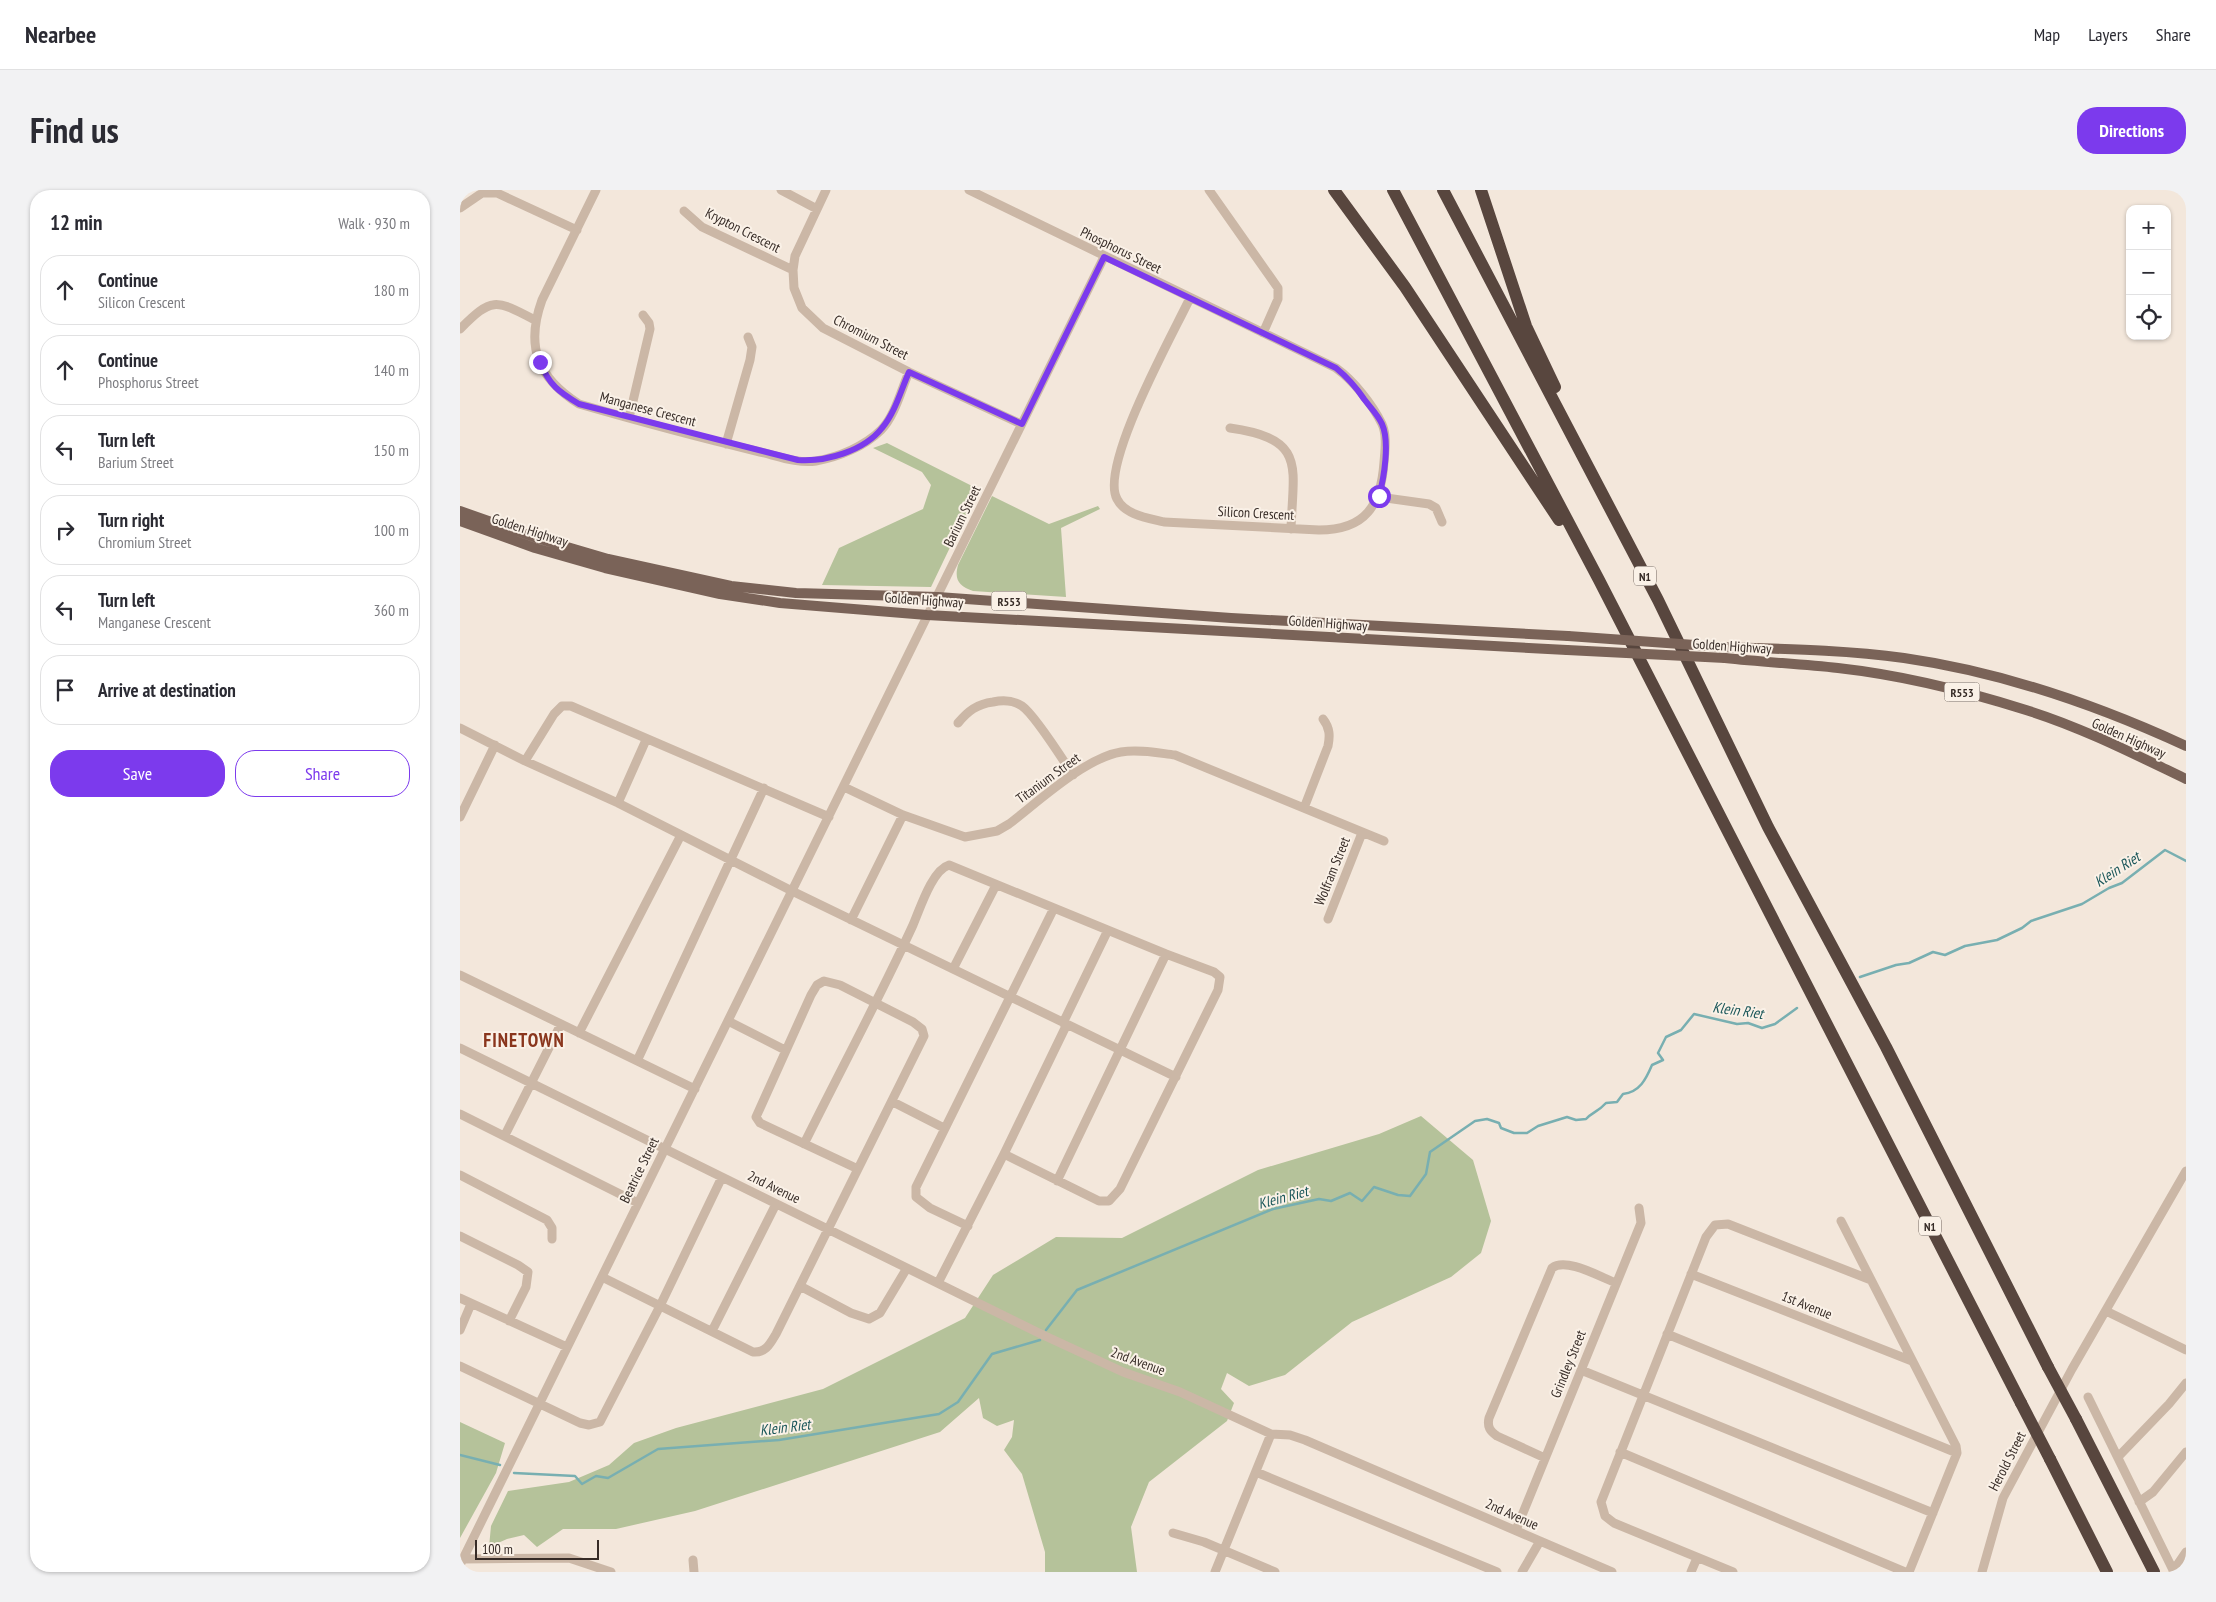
<!DOCTYPE html>
<html lang="en">
<head>
<meta charset="utf-8">
<style>
	:root { --surface:#fff; --page:#f2f2f3; --text:#2b2b33; --muted:#7c7c81; --line:#e1e1e2; --accent:#7c3aed }
	body { margin:0; font-family:"PT Sans Narrow",sans-serif; background:var(--page); color:var(--text) }
	.controls { position:absolute; right:15px; top:15px; display:grid; overflow:hidden; border-radius:10px; box-shadow:0 1px 4px #0004 }
	.controls button { width:45px; height:45px; display:grid; place-items:center; padding:0; border:0; border-bottom:1px solid var(--line); background:var(--surface); color:var(--text); font:25px sans-serif }
	.scale { position:absolute; left:15px; bottom:12px; width:124px; box-sizing:border-box; padding-left:5px; border:2px solid #372c27; border-top:0; font-size:14px; line-height:18px; white-space:nowrap; color:#372c27; -webkit-text-stroke:4px #faf1e7; paint-order:stroke }
	.stop { position:absolute; width:15px; height:15px; margin:-11px; border:4px solid #7c3aed; border-radius:50%; background:#fff }
	.stop.end { background:#7c3aed; border-color:#fff; box-shadow:0 1px 5px #0008 }
	.list { margin:0; padding:0; list-style:none }
	h2 { display:flex; justify-content:space-between; align-items:center; height:65px; margin:0; padding:0 20px; font-size:21px }
	h2 small { font-size:16px; font-weight:400; color:var(--muted) }
	.list li { display:grid; grid-template-columns:32px 1fr auto; gap:15px; align-items:center; box-sizing:border-box; height:70px; margin:0 10px 10px; padding:0 10px; border:1px solid var(--line); border-radius:20px }
	.list b { display:block; font-size:19px; white-space:nowrap }
	.list p { margin:0; font-size:16px; white-space:nowrap; color:var(--muted) }
	.list em { font-size:16px; font-style:normal; color:var(--muted) }
	.actions { display:flex; gap:10px; padding:15px 20px }
	.actions a { flex:1; padding:11px 0; border:1px solid var(--accent); border-radius:20px; text-align:center; font-size:18px; color:var(--accent) }
	.actions .main { background:var(--accent); color:#fff }
	.icon { flex:none; width:28px; height:28px; fill:none; stroke:currentColor; stroke-width:2; stroke-linecap:round; stroke-linejoin:round }
	.map { position:relative; flex:none; width:1726px; height:1382px; overflow:hidden; border-radius:20px }
	header { display:flex; align-items:center; gap:30px; box-sizing:border-box; height:70px; padding:0 25px; background:var(--surface); border-bottom:1px solid var(--line) }
	header strong { font-size:24px }
	nav { display:flex; gap:28px; margin-inline-start:auto; font-size:18px }
	.intro { display:flex; align-items:center; justify-content:space-between; box-sizing:border-box; height:120px; padding:0 30px }
	h1 { margin:0; font-size:35px }
	.button { padding:12px 22px; border-radius:20px; background:var(--accent); color:#fff; font-size:18px; font-weight:700 }
	main { display:flex; gap:30px; padding:0 30px }
	aside { flex:1; background:var(--surface); border-radius:20px; box-shadow:0 1px 4px #0004 }
	.map>svg:first-child { display:block }
	.green { fill:#b5c29a }
	.lines { fill:none; stroke-linecap:round; stroke-linejoin:round }
	.stream { stroke:#78afb1; stroke-width:2.5 }
	.minor { stroke:#cbb7a6; stroke-width:9 }
	.major { stroke:#7a6358; stroke-width:10 }
	.highway { stroke:#58463e; stroke-width:12 }
	.major-bridge { stroke:#7a6358; stroke-width:10 }
	.highway-bridge { stroke:#58463e; stroke-width:12 }
	.route { stroke:#7c3aed; stroke-width:6 }
	.labels { text-anchor:middle; dominant-baseline:central; stroke-width:4; stroke-linejoin:round; paint-order:stroke }
	.shield { fill:#faf1e7; stroke:#726761; stroke-width:1 }
	.shield-label { font-size:12px; font-weight:bold; fill:#372c27 }
	.street-label { font-size:14px; fill:#372c27; stroke:#faf1e7 }
	.water-label { font-size:15px; font-style:italic; fill:#1b575a; stroke:#faf1e7 }
	.district-label { font-size:19px; font-weight:bold; letter-spacing:1px; fill:#8a361d; stroke:#faf1e7 }
</style>
</head>
<body>
<header>
<strong>Nearbee</strong>
<nav><a>Map</a><a>Layers</a><a>Share</a></nav>
</header>
<div class="intro"><h1>Find us</h1><a class="button">Directions</a></div>
<main>
<aside>
<h2>12 min<small>Walk · 930 m</small></h2>
<ul class="list">
<li><svg class="icon" aria-label="ahead" viewBox="0 0 24 24"><path d="M12 20V5M6 11l6-6 6 6"/></svg><div><b>Continue</b><p>Silicon Crescent</p></div><em>180 m</em></li>
<li><svg class="icon" aria-label="ahead" viewBox="0 0 24 24"><path d="M12 20V5M6 11l6-6 6 6"/></svg><div><b>Continue</b><p>Phosphorus Street</p></div><em>140 m</em></li>
<li><svg class="icon" aria-label="left" viewBox="0 0 24 24"><path d="M17 20v-9H6M10 6l-5 5 5 5"/></svg><div><b>Turn left</b><p>Barium Street</p></div><em>150 m</em></li>
<li><svg class="icon" aria-label="right" viewBox="0 0 24 24"><path d="M7 20v-9h11M14 6l5 5-5 5"/></svg><div><b>Turn right</b><p>Chromium Street</p></div><em>100 m</em></li>
<li><svg class="icon" aria-label="left" viewBox="0 0 24 24"><path d="M17 20v-9H6M10 6l-5 5 5 5"/></svg><div><b>Turn left</b><p>Manganese Crescent</p></div><em>360 m</em></li>
<li><svg class="icon" aria-label="arrive" viewBox="0 0 24 24"><path d="M6 21V4h12l-3 4 3 4H6"/></svg><div><b>Arrive at destination</b></div></li>
</ul>
<div class="actions"><a class="main">Save</a><a>Share</a></div>
</aside>
<div class="map">
<svg width="1726" height="1382" viewBox="0 0 1726 1382">
	<rect width="100%" height="100%" fill="#f3e7db"/>
	<path class="green" d="M427,253L518,299L471,397L362,395L379,358L463,319L471,295L462,282L413,258Z
		M532,306L589,334L638,316L640,319L601,338L606,407L513,401C499,396 494,390 498,375Z
		M961,926L1013,970L1031,1031L1021,1063L991,1087L892,1132L825,1185L789,1196L767,1183L761,1199L774,1213L767,1231L689,1292L671,1337L677,1382H585V1362L562,1284L544,1260L552,1247L554,1230L537,1236L523,1228L519,1208L480,1242L235,1321L156,1339H103L77,1357L64,1345L47,1349L29,1357L31,1336L48,1301L109,1292L149,1275L174,1253L216,1238L363,1199L505,1128L533,1085L596,1047L662,1048L798,980L919,944Z
		M0,1232L45,1253L36,1283L0,1348Z"/>
	<g class="lines">
		<path class="stream" d="M1400,787L1436,775L1449,773L1473,762L1485,765L1505,756L1537,750L1562,738L1571,731L1622,714L1649,698L1662,693L1705,660L1726,671
			M586,1140L617,1100L813,1019L859,1009L871,1011L890,1003L902,1011L914,997L938,1005L950,1006L966,984L970,962L1015,931L1027,929L1039,933L1041,938L1054,943H1067L1078,936L1107,927L1116,930L1126,929C1132,922 1138,922 1146,913L1157,912L1163,904C1180,902 1186,889 1192,875L1203,870L1198,863L1206,847L1221,840L1234,824L1277,834L1288,833L1302,838L1315,834L1337,818
			M0,1265L40,1275
			M54,1283L115,1286L122,1294L136,1286L148,1288L198,1259L319,1250L479,1224L498,1212L532,1164L580,1150"/>
		<path class="minor" d="M136,0L82,110C65,157 78,188 119,214C178,231 237,247 296,261C315,265 337,274 356,271C379,267 405,256 421,240C435,226 441,200 449,182
			M321,0L357,19
			M366,0L335,66L333,80L334,98L342,118L363,138L449,182L561,234
			M509,0L876,178C894,191 912,214 922,234C927,245 925,260 924,272C921,315 906,340 859,340L704,332C688,328 665,325 657,309C639,276 713,144 730,108
			M749,0L818,98V109L803,143
			M0,18L22,3H37L117,40
			M224,21L242,37L333,80
			M0,139C32,107 35,109 75,130
			M169,228L190,139L189,133L183,125
			M770,238C847,249 833,276 831,339
			M266,254L290,170L292,157L288,147
			M919,307L969,314L976,318L982,332
			M498,533C508,521 517,514 533,512C543,510 553,510 562,516C575,525 603,570 613,585
			M0,538L65,571L158,613L332,701L716,887
			M65,571L94,524L102,516H111L369,627
			M384,597L443,625L505,647L537,641L549,634C579,611 625,568 661,562C679,559 698,563 715,565L924,651
			M158,613L186,550
			M844,618L868,556C870,546 870,538 863,529
			M0,627L35,555
			M868,729L902,643
			M391,730L443,625
			M493,779L536,695
			M0,785L235,899
			M268,831L325,860
			M603,833L648,740
			M119,843L221,645
			M0,858L583,1145L663,1182L720,1202L811,1244L830,1245L845,1250L1152,1382
			M177,871L304,598
			M433,912L484,938
			M0,924L178,1013
			M45,945L101,834
			M344,954C380,881 419,809 453,735C460,719 472,680 489,675L706,764L754,782L760,787L758,800L660,999L649,1011H639L544,964
			M0,985L87,1030L92,1038V1049
			M597,991L706,764
			M1381,1031L1496,1256L1497,1263L1449,1382
			M508,1036L470,1018L456,1007V997L594,718
			M0,1046L58,1075L68,1082L66,1097L49,1131
			M1231,1084L1452,1171
			M142,1087L293,1162C306,1163 310,1154 316,1144L464,846L462,839L453,832L380,795L364,791L357,795L351,805L296,927L300,933L398,979
			M478,1093L544,964L607,834
			M340,1096L391,1123L409,1129L420,1123L447,1078
			M0,1108L107,1157
			M1646,1121L1726,1160
			M0,1140L11,1114
			M252,1141L316,1014
			M1207,1144L1497,1263
			M0,1176L120,1233L129,1235L140,1232L200,1116L262,987
			M1121,1180L1473,1323
			M1628,1207L1714,1382
			M1160,1262L1445,1382
			M1658,1267L1709,1214L1726,1193
			M1085,1268L1037,1246C1030,1241 1027,1237 1029,1228L1092,1078C1106,1067 1140,1087 1156,1093
			M796,1282L1037,1382
			M1679,1312L1693,1302L1726,1262
			M1056,1340L1181,1033L1179,1018
			M713,1343L744,1352L815,1382
			M3,1369L109,1368L151,1382
			M233,1370L234,1382
			M0,1375L644,67
			M1713,1381L1726,1362
			M755,1382L811,1244
			M1062,1382L1080,1351
			M1231,1382L1237,1368
			M1273,1382L1154,1333L1145,1326L1141,1312L1246,1047L1255,1035L1268,1034L1411,1090
			M1522,1382L1543,1308L1612,1179L1726,981"/>
		<path class="major" d="M0,321L80,349L148,369L271,396L336,403L478,407L771,428L1108,446
			M0,331L75,358L145,378L260,404L320,413L467,425L1107,460
			M1263,457C1323,459 1384,460 1444,468C1542,482 1637,515 1726,556
			M1265,468C1302,472 1340,474 1378,478C1441,485 1506,501 1566,520C1621,537 1674,564 1726,589"/>
		<path class="highway" d="M874,0L945,97L1099,330
			M933,0L1139,390L1561,1213
			M983,0L1198,410L1308,637L1426,857L1588,1177
			M1021,0L1066,136L1095,197
			M1616,1229L1694,1382
			M1590,1269L1647,1382"/>
		<path class="major-bridge" d="M1108,446L1263,457
			M1107,460L1265,468"/>
		<path class="highway-bridge" d="M1588,1177L1616,1229
			M1561,1213L1590,1269"/>
	</g>
	<g class="lines">
		<path class="route" d="M80,172C89,195 99,202 119,214L338,270C366,272 404,261 422,238C435,223 441,200 449,182L562,234L644,67L876,178C887,187 896,197 904,209C910,217 918,225 922,234C930,252 924,288 919,306"/>
	</g>
	<g class="labels">
		<g class="shield">
			<rect x="1174" y="376.5" width="22" height="19" rx="4"/>
			<rect x="531.5" y="401.5" width="35" height="19" rx="4"/>
			<rect x="1484.5" y="492.5" width="35" height="19" rx="4"/>
			<rect x="1459" y="1026.5" width="22" height="19" rx="4"/>
		</g>
		<g class="shield-label">
			<text x="1185" y="386">N1</text>
			<text x="549" y="411">R553</text>
			<text x="1502" y="502">R553</text>
			<text x="1470" y="1036">N1</text>
		</g>
		<g class="street-label">
			<text transform="translate(283 40) rotate(27)">Krypton Crescent</text>
			<text transform="translate(661 60) rotate(26)">Phosphorus Street</text>
			<text transform="translate(411 147) rotate(27)">Chromium Street</text>
			<text transform="translate(188 219) rotate(15)">Manganese Crescent</text>
			<text transform="translate(796 323) rotate(3)">Silicon Crescent</text>
			<text transform="translate(502 326) rotate(-64)">Barium Street</text>
			<text transform="translate(70 340) rotate(18)">Golden Highway</text>
			<text transform="translate(464 410) rotate(4)">Golden Highway</text>
			<text transform="translate(868 433) rotate(4)">Golden Highway</text>
			<text transform="translate(1272 456) rotate(4)">Golden Highway</text>
			<text transform="translate(1669 548) rotate(24)">Golden Highway</text>
			<text transform="translate(588 588) rotate(-36)">Titanium Street</text>
			<text transform="translate(872 681) rotate(-68)">Wolfram Street</text>
			<text transform="translate(179 980) rotate(-64)">Beatrice Street</text>
			<text transform="translate(314 997) rotate(26)">2nd Avenue</text>
			<text transform="translate(1347 1115) rotate(22)">1st Avenue</text>
			<text transform="translate(678 1171) rotate(20)">2nd Avenue</text>
			<text transform="translate(1108 1174) rotate(-68)">Grindley Street</text>
			<text transform="translate(1547 1271) rotate(-63)">Herold Street</text>
			<text transform="translate(1052 1324) rotate(24)">2nd Avenue</text>
		</g>
		<g class="water-label">
			<text transform="translate(1657 679) rotate(-33)">Klein Riet</text>
			<text transform="translate(1278 820) rotate(8)">Klein Riet</text>
			<text transform="translate(823 1007) rotate(-15)">Klein Riet</text>
			<text transform="translate(325 1237) rotate(-7)">Klein Riet</text>
		</g>
		<g class="district-label">
			<text x="64" y="850">FINETOWN</text>
		</g>
	</g>
</svg>
<div class="controls">
<button>+</button>
<button>−</button>
<button><svg class="icon" aria-label="locate" viewBox="0 0 24 24"><circle cx="12" cy="12" r="6"/><path d="M12 2v4M12 18v4M2 12h4M18 12h4"/></svg></button>
</div>
<div class="scale">100 m</div>
<div class="stop" style="left:919px;top:306px"></div>
<div class="stop end" style="left:80px;top:172px"></div>
</div>
</main>
</body>
</html>
